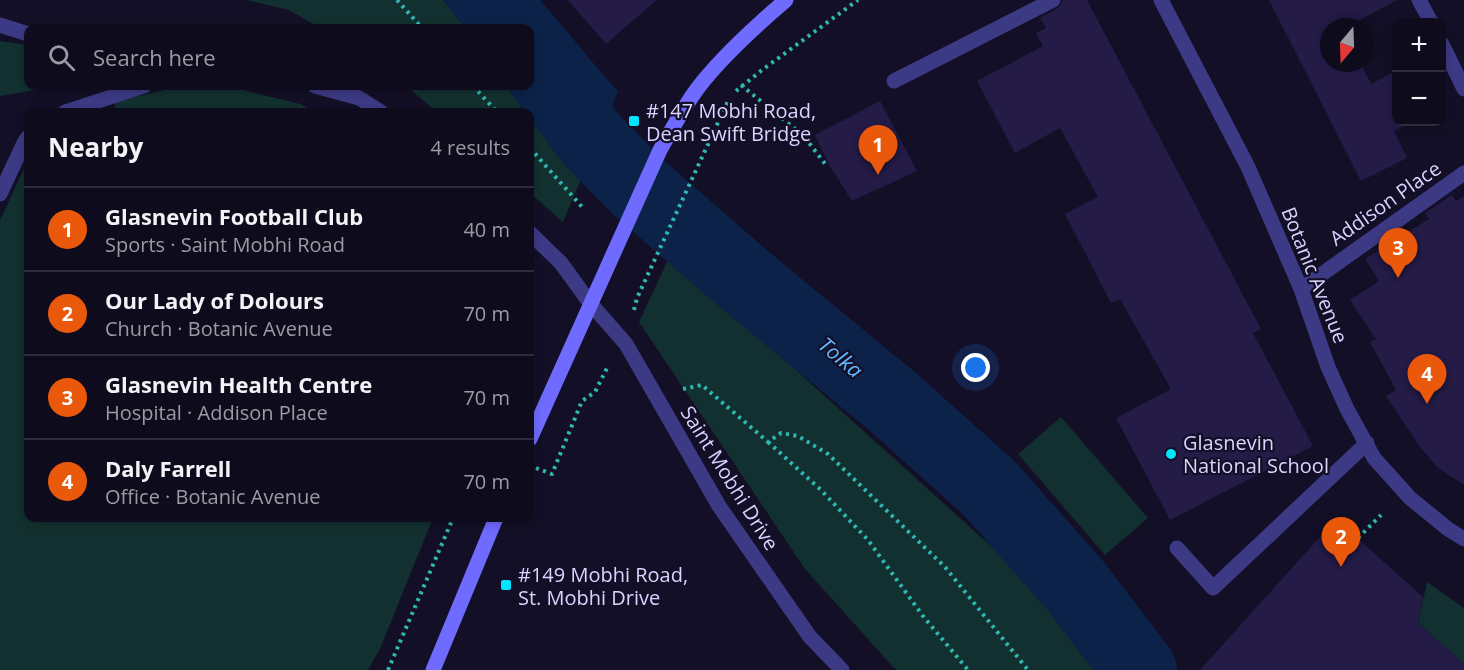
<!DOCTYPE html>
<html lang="en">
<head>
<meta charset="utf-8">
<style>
	:root { --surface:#0e0b1c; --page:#1c1929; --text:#f1f3f6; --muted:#9b9ba3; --line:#2e2b3b; --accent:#ea580c }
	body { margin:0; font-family:"Open Sans",sans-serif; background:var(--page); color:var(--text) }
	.controls { position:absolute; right:18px; top:18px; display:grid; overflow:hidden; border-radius:12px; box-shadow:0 3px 9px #0003 }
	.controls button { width:54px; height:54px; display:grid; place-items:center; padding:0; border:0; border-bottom:2px solid var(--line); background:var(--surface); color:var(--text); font:30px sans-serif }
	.compass { position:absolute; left:1320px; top:18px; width:54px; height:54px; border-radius:50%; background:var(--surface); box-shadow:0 3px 9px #0003; rotate:199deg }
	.you { position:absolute; left:976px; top:368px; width:21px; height:21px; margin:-15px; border:4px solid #fff; border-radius:50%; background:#1a73e8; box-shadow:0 0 0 9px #1a73e833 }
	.badge { display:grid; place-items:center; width:39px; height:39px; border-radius:50%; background:var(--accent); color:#fff; font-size:20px; font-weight:700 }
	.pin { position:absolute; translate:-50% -50px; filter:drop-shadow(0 2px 3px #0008) }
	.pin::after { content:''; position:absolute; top:32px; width:21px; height:18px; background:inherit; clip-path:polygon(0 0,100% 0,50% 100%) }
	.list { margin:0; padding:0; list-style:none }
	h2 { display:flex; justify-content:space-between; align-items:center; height:78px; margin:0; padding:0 24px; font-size:26px }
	h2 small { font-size:20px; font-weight:400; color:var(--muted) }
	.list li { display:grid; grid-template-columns:39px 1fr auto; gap:18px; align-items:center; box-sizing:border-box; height:84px; padding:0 24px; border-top:2px solid var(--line) }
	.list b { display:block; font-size:22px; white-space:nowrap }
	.list p { margin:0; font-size:20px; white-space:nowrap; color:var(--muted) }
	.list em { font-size:20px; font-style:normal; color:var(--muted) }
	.icon { flex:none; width:33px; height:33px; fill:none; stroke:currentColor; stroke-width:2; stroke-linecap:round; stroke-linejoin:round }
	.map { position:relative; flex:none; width:1464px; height:670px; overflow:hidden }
	.search { position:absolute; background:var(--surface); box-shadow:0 3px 9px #0003; left:24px; top:24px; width:510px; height:66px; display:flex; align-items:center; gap:15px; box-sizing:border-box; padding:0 21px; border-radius:12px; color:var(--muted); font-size:22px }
	.panel { position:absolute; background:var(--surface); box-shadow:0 3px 9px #0003; left:24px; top:108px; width:510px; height:414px; border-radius:12px }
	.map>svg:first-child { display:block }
	.green { fill:#12302f }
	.water { fill:#0c2248 }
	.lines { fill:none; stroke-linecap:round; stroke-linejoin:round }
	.river { stroke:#0c2248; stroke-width:74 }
	.building { fill:#241b47 }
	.path { stroke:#2fb8b0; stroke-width:4; stroke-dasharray:3 4.5; stroke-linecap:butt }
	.service { stroke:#3d3a85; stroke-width:15 }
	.minor { stroke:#3d3a85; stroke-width:15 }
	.tertiary { stroke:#3d3a85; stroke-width:15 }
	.secondary { stroke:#6f6bff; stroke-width:15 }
	.poi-dot { fill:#00e5ff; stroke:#130f26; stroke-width:2 }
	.labels { text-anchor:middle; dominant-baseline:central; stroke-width:4.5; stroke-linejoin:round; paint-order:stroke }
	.poi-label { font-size:20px; fill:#d9d4ff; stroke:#130f26; text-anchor:start }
	.street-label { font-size:20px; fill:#d9d4ff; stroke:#130f26 }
	.water-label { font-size:21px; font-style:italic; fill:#62b6ff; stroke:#130f26 }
</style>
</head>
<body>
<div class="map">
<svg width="1464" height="670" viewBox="0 0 1464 670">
	<rect width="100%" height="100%" fill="#130f26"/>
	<path class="green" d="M247,0H443L466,28H320L289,10Z
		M0,41L28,45V86H60L0,96Z
		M183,86H226L300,104L315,112H114L116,101Z
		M406,86H511L583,175L563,222L530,193V112H437Z
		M28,160V518H433L380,649L368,670H0V220Z
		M673,249L776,352L1053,602L1100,670H897L893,667L805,569L639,322Z
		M1061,417L1148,518L1105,555L1018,454Z
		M1427,582L1464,608V664L1418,623Z"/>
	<path class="water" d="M443,0H540L618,92L583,175L511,86H530V28H466Z"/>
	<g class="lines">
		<path class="river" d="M530,57L591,139L638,187L746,281L892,401L988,487L1074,584L1140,670"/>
	</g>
	<path class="building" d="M568,0H657L606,44Z
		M1063,0H1087L1261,329L1253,333L1313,446L1170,520L1116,418L1171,389L1120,299L1111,303L1065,214L1098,197L1060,128L1015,153L977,81L1043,46L1036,33L1046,28L1040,18L1058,8Z
		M1269,0H1397L1347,27H1329V63H1360L1371,84L1392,73L1396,83V122H1413L1394,131L1407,158L1361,181Z
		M880,101L917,171L852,201L831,168L815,135Z
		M1452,195L1456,201L1464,196V485L1437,467L1420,447L1386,396L1396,390L1370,342L1376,339L1350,300L1379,281L1365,259L1429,219L1425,213Z
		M1336,519L1423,597L1418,623L1464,664V670H1200Z"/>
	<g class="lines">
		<path class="path" d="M397,0L422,28
			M741,85L794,128L806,139L826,165
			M473,86L497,112
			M736,91L762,70L858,0
			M530,148L583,208
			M634,310L637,298L728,101
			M683,389L702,385L768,442L781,433L798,436L828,454L945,567L1028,670
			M768,442L821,490L868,540L923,616L968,670
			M536,468L552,474L582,401L595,392L607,368
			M1358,538L1381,515
			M388,670L453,518"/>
		<path class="service" d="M1419,0L1431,22
			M0,25L28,34
			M1442,44L1464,89
			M894,81L1053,0
			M315,86L359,98L381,112
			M65,112L144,86
			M0,194L24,143L28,137
			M530,233L561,263L590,303
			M1177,548L1213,588L1367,443"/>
		<path class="minor" d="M1301,289L1464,173
			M590,303L626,344L719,506L810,637L842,670"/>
		<path class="tertiary" d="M1161,0L1248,167L1301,289L1328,367L1347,409L1374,458L1410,498L1448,529L1464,539"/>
		<path class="secondary" d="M530,439L660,150C674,126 687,100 705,79C729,50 758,24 786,0
			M433,670L496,518"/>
	</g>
	<g class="poi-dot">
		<rect x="628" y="115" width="12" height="12" rx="3"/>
		<circle cx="1171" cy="454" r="6"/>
		<rect x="500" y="579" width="12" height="12" rx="3"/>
	</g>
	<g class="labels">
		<g class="poi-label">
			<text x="646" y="110">#147 Mobhi Road,<tspan x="646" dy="23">Dean Swift Bridge</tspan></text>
			<text x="1183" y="442">Glasnevin<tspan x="1183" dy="23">National School</tspan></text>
			<text x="518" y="574">#149 Mobhi Road,<tspan x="518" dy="23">St. Mobhi Drive</tspan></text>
		</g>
		<g class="street-label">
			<text transform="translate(1385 203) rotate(-35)">Addison Place</text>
			<text transform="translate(1315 275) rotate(68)">Botanic Avenue</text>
			<text transform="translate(730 478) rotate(58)">Saint Mobhi Drive</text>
		</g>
		<g class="water-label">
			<text transform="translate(841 357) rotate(40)">Tolka</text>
		</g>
	</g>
</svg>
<div class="controls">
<button>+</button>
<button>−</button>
</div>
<svg class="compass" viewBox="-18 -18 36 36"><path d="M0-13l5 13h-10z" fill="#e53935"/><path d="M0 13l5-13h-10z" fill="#9b9ba3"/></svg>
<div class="you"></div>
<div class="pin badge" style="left:878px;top:175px">1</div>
<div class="pin badge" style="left:1341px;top:567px">2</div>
<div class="pin badge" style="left:1398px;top:278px">3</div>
<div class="pin badge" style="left:1427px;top:404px">4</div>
<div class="search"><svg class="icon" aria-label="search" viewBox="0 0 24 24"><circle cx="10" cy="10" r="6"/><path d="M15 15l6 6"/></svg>Search here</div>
<section class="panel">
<h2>Nearby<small>4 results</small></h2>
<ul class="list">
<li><span class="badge">1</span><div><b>Glasnevin Football Club</b><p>Sports · Saint Mobhi Road</p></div><em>40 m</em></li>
<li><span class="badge">2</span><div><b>Our Lady of Dolours</b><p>Church · Botanic Avenue</p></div><em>70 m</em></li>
<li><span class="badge">3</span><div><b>Glasnevin Health Centre</b><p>Hospital · Addison Place</p></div><em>70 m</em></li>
<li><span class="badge">4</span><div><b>Daly Farrell</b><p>Office · Botanic Avenue</p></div><em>70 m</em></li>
</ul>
</section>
</div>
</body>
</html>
